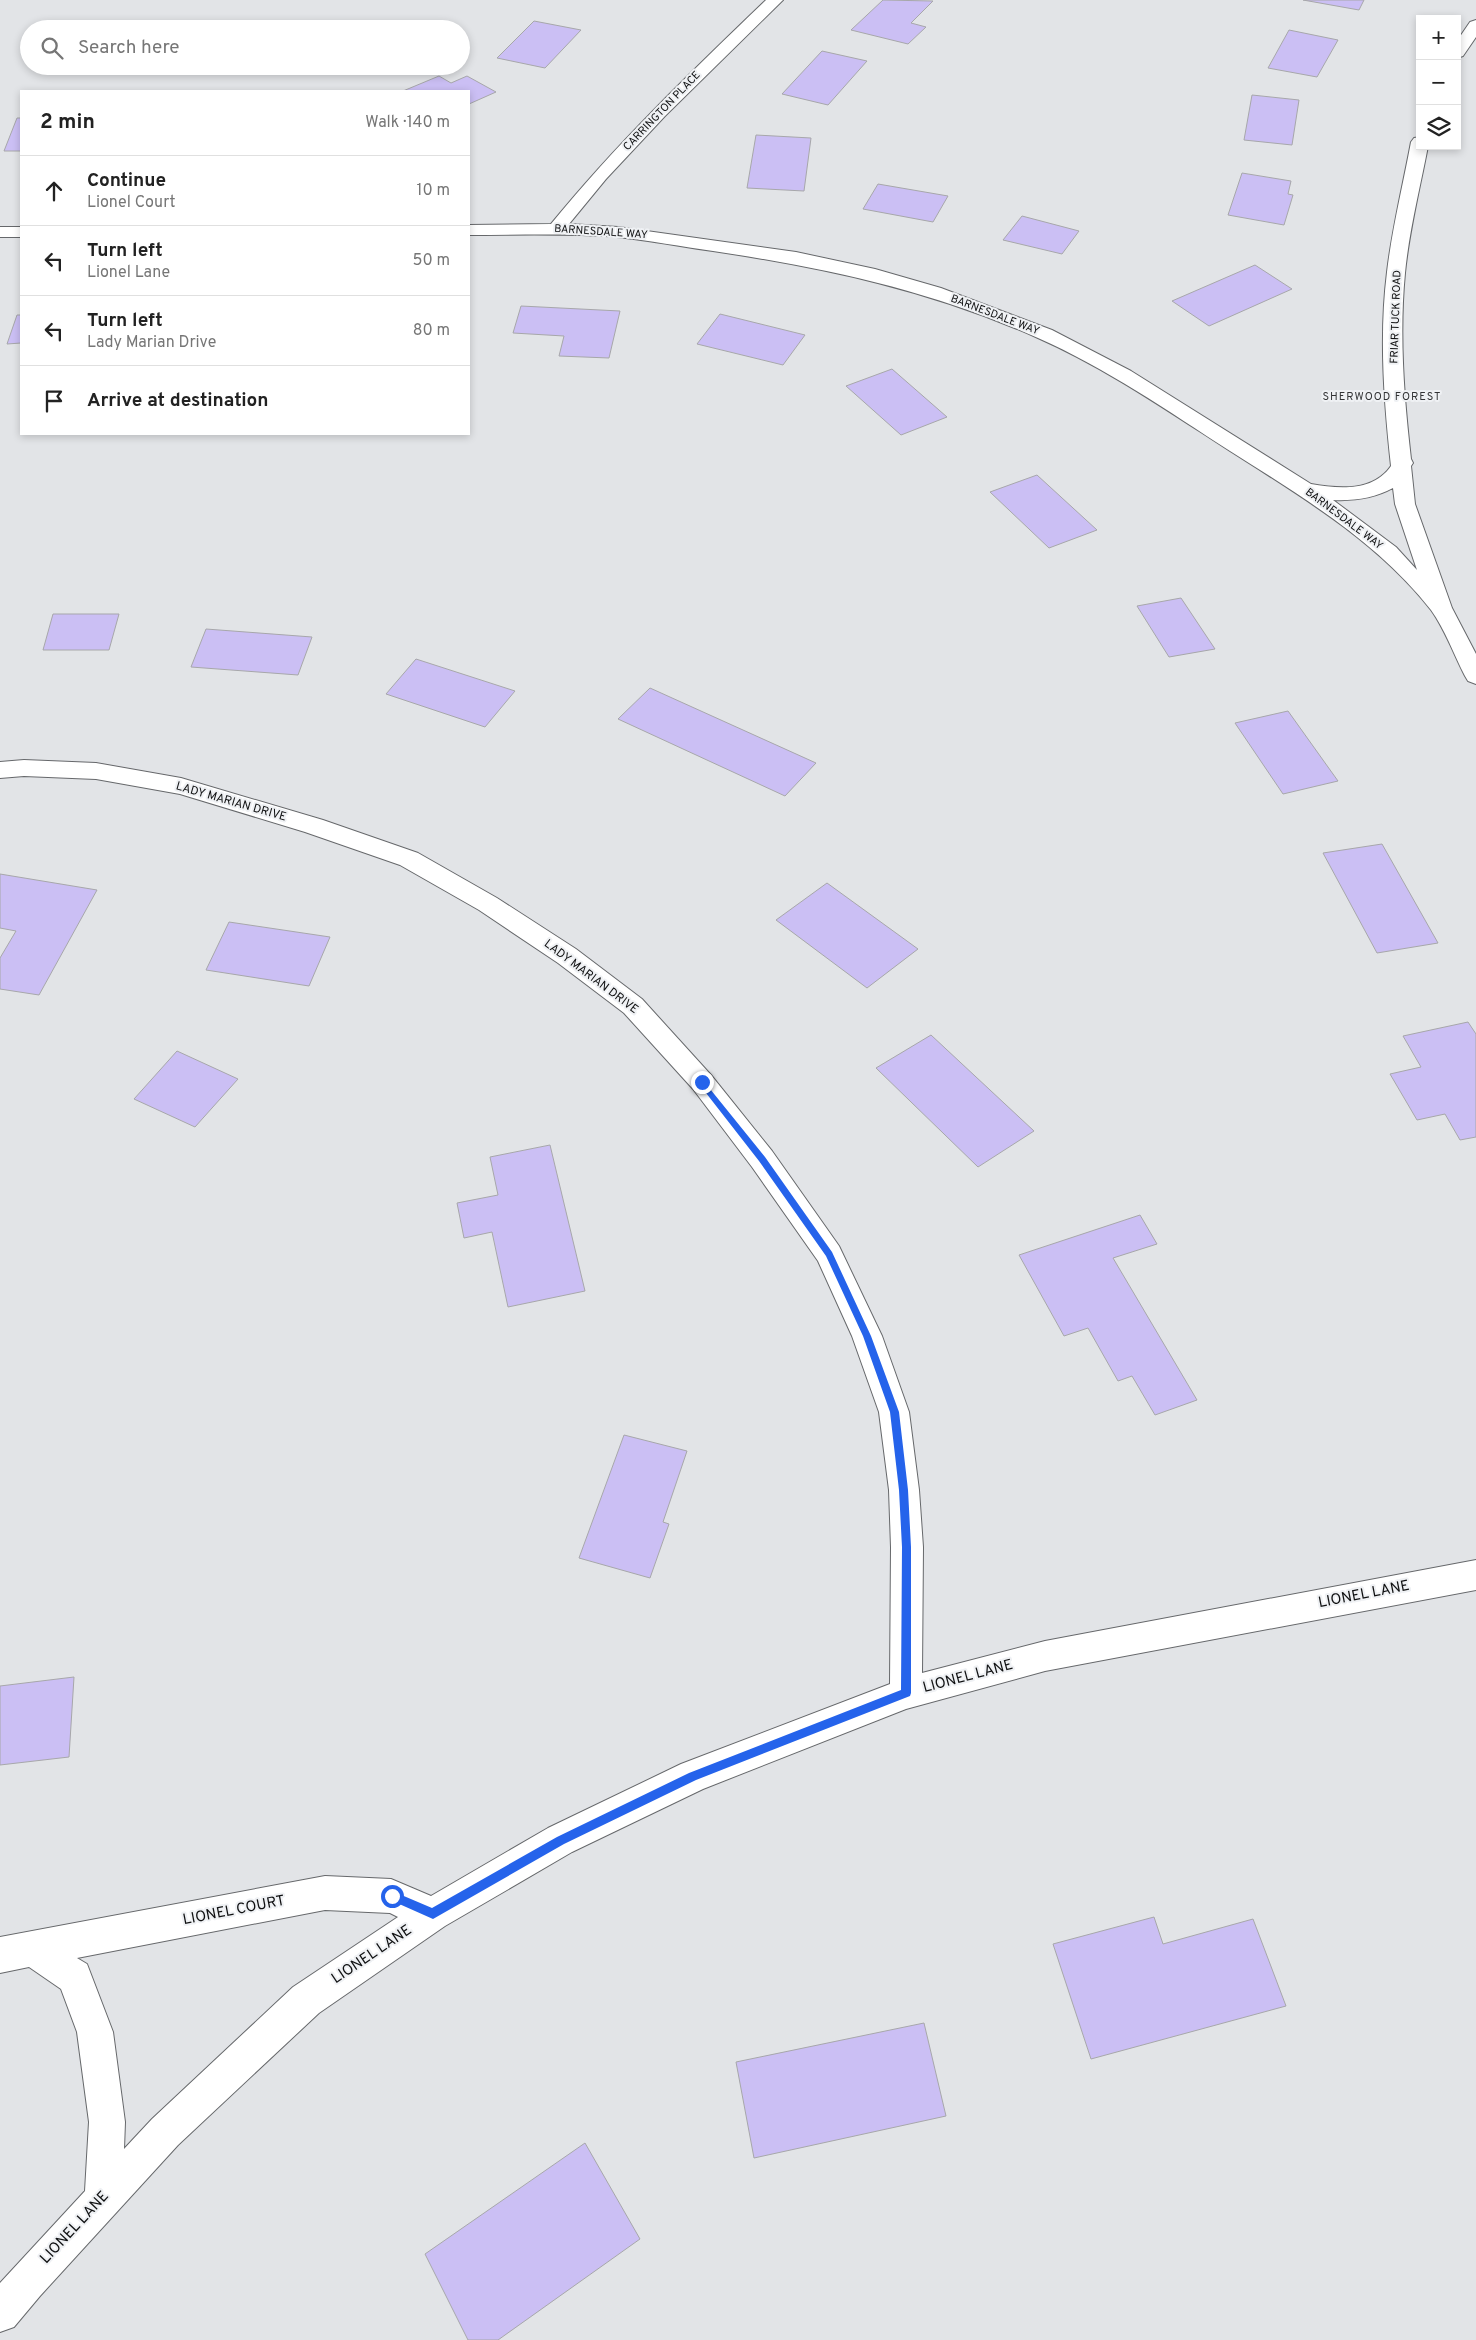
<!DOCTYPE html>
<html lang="en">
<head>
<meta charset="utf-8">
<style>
	:root { --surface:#fff; --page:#f2f2f2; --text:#222; --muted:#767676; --line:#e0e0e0 }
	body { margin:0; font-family:Overpass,sans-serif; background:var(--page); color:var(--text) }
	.controls { position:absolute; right:15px; top:15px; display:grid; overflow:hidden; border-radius:0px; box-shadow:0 2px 8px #0003 }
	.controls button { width:45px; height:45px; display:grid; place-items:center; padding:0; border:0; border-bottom:1px solid var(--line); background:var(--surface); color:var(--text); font:25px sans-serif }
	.stop { position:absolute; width:15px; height:15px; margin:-11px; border:4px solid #2563eb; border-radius:50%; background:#fff }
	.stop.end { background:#2563eb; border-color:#fff; box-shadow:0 1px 5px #0008 }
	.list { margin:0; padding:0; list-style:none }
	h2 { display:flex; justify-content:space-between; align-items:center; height:65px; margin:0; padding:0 20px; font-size:21px }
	h2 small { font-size:16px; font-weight:400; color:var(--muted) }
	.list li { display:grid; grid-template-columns:32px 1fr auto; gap:15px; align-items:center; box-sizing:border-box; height:70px; padding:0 20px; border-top:1px solid var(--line) }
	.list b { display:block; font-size:19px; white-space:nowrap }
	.list p { margin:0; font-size:16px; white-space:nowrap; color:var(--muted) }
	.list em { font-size:16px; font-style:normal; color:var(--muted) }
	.icon { flex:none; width:28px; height:28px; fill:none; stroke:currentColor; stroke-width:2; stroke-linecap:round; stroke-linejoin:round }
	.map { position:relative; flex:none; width:1476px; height:2340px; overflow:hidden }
	.search { position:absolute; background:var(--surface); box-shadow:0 2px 8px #0003; left:20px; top:20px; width:450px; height:55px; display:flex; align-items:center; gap:12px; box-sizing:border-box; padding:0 18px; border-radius:28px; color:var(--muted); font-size:19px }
	.panel { position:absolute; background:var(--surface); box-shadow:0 2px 8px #0003; left:20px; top:90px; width:450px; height:345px; border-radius:0px }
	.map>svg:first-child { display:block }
	.building { fill:#cbbff4; stroke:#a7a7aa }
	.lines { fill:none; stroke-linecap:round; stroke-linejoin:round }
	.minor-casing { stroke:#66686b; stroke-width:2 }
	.minor { fill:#fff; fill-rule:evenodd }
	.route { fill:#2563eb }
	.labels { text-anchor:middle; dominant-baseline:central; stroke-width:4; stroke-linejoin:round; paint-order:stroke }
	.far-street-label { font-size:11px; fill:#0f1011; stroke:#eff1f4 }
	.far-neighbourhood-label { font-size:11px; letter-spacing:1px; fill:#323335; stroke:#eff1f4 }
	.street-label { font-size:12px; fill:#0f1011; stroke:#eff1f4 }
	.near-street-label { font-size:15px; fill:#0f1011; stroke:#eff1f4 }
</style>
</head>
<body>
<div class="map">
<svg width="1476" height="2340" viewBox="0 0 1476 2340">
	<rect width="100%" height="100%" fill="#e2e4e7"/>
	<path class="building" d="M883,0L933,1L911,23L926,27L908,44L851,30Z
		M1303,0H1364L1359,10Z
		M534,21L581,30L545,68L497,58Z
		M1289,30L1338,40L1317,77L1268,68Z
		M822,51L867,61L828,105L782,94Z
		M439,76L451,83L467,76L496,92L469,104V91H403Z
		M1252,95L1299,100L1292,145L1244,140Z
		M17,118H21V151H4Z
		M756,135L811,138L804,191L747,188Z
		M1242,173L1291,181L1288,194L1293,195L1284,225L1228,215Z
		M878,184L948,196L933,222L863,209Z
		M1022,216L1079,231L1062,254L1003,240Z
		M1255,265L1292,289L1209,326L1172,301Z
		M521,306L620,311L609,358L559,356L564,336L513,333Z
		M720,314L805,335L783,365L697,344Z
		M17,315H21V343L7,344Z
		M892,369L947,417L901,435L846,386Z
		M1037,475L1097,530L1049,548L990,492Z
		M1181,598L1215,649L1169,657L1137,606Z
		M53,614H119L109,650H43Z
		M206,629L312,637L298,675L191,667Z
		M416,659L515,691L485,727L386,694Z
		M650,688L816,763L785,796L618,719Z
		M1288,711L1338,781L1283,794L1235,723Z
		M1382,844L1438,943L1377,953L1323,853Z
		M0,874L97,890L39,995L0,989V958L16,931L0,928Z
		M827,883L918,949L867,988L776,920Z
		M229,922L330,937L309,986L206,970Z
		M1468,1022L1476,1034V1137L1460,1140L1445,1114L1417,1120L1390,1074L1421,1067L1403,1036Z
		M931,1035L1034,1131L978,1167L876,1068Z
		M177,1051L238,1079L195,1127L134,1099Z
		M550,1145L585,1291L508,1307L492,1232L464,1238L457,1203L498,1195L490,1157Z
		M1140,1215L1157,1244L1113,1258L1197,1400L1155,1415L1132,1376L1118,1381L1088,1328L1064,1336L1019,1255Z
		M624,1435L687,1451L663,1522L669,1524L650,1578L579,1558Z
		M74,1677L69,1757L0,1765V1686Z
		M1154,1917L1163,1944L1253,1919L1286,2006L1091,2059L1053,1944Z
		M924,2023L946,2116L754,2158L736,2062Z
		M585,2143L640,2239L498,2340H468L425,2254Z"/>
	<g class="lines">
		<g class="minor-casing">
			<path id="minor" d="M766,0H783L665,116L606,179L569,224L618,227L796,252L875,269L941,288L1052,330L1131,371L1311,484C1339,489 1373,492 1391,466C1384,402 1379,336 1387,272C1392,229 1403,185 1411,142L1414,138L1420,137V146H1428C1420,188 1409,231 1405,273C1399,335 1404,398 1411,459L1413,463L1411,466L1415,504L1452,608L1476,654V684L1468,681L1465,676C1454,655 1445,629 1431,610C1378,542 1301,496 1230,451C1168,411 1106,368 1038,338C933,291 827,268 713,251C682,247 649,240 617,237C568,233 518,235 469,235V225L551,224C617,143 691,72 766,0ZM1393,488L1395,504L1417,570L1396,547L1333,500C1354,501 1375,498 1393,488Z
				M1476,20V37L1463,56L1457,58V41L1470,22Z
				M0,227H21V237H0Z
				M24,760L96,763L181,778L323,820L418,853L497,898L576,949L642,999L711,1075L772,1151L839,1246L882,1336L909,1412L919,1490L923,1547L922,1673L1045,1641L1476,1560V1590L1045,1671L906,1709L703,1789L572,1852L445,1926L319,2013L178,2145L40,2296L14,2327L0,2332V2283L85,2191L89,2122L77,2032L61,1989L29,1967L0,1973V1937L325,1876L391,1879L431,1896L548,1828L681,1764L890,1684L891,1547L889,1490L879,1412L852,1336L818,1261L752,1167L693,1089L624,1013L558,963L479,910L400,865L305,832L180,794L96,779L24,776L0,778V762ZM325,1910L390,1913L398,1917L293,1987L152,2119L124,2149L125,2122L113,2032L87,1964L77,1958Z"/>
		</g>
		<use href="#minor" class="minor"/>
	</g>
	<path class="route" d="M702,1079L765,1157L832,1252L871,1336L899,1412L908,1490L911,1547V1693L910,1696L696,1780L564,1844L433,1919L388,1899V1892L392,1891L432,1908L557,1837L689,1773L901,1690L902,1547L899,1490L890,1412L863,1336L826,1256L759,1161L699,1084L698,1082Z"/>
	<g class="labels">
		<g class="far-street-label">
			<text transform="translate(662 111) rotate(-46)">CARRINGTON PLACE</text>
			<text transform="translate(601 232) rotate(4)">BARNESDALE WAY</text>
			<text transform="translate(995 315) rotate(21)">BARNESDALE WAY</text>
			<text transform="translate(1396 317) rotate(-88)">FRIAR TUCK ROAD</text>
			<text transform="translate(1344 519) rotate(37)">BARNESDALE WAY</text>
		</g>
		<g class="far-neighbourhood-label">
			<text x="1382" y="397">SHERWOOD FOREST</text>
		</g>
		<g class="street-label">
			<text transform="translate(231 802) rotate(16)">LADY MARIAN DRIVE</text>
			<text transform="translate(591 977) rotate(37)">LADY MARIAN DRIVE</text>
		</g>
		<g class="near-street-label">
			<text transform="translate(1364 1595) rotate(-11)">LIONEL LANE</text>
			<text transform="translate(968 1677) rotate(-15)">LIONEL LANE</text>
			<text transform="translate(234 1911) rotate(-11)">LIONEL COURT</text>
			<text transform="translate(372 1955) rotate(-34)">LIONEL LANE</text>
			<text transform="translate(75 2228) rotate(-47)">LIONEL LANE</text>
		</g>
	</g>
</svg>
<div class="controls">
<button>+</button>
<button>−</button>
<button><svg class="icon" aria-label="layers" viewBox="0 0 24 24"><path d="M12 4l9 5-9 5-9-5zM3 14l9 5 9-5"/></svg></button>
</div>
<div class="stop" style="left:392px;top:1896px"></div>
<div class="stop end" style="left:702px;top:1082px"></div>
<div class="search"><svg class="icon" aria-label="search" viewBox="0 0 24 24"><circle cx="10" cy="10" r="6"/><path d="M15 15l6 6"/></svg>Search here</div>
<section class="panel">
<h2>2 min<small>Walk · 140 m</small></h2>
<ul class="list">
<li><svg class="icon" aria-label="ahead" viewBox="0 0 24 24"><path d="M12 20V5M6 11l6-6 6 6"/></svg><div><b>Continue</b><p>Lionel Court</p></div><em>10 m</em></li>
<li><svg class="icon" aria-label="left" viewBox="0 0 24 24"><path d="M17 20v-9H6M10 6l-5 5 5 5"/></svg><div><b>Turn left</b><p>Lionel Lane</p></div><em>50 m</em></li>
<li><svg class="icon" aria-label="left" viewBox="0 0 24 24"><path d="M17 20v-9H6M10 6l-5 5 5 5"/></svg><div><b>Turn left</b><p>Lady Marian Drive</p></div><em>80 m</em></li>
<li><svg class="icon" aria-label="arrive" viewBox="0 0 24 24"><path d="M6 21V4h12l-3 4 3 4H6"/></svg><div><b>Arrive at destination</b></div></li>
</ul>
</section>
</div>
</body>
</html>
